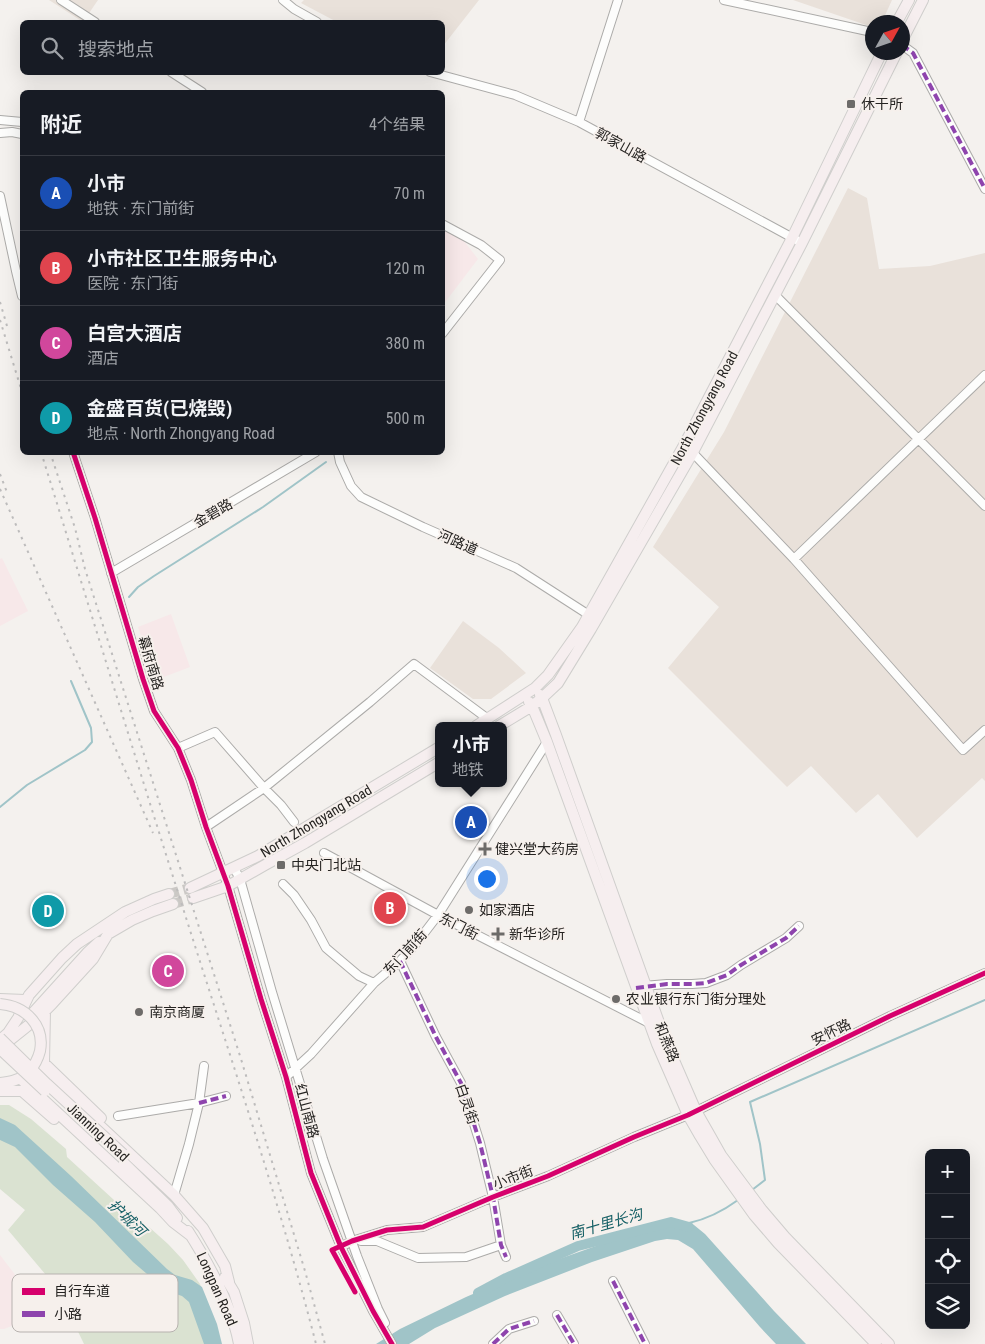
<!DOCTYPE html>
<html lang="zh">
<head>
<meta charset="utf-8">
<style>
	:root { --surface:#171b24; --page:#242831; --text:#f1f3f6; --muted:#9ea1a6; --line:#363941; --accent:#2563eb }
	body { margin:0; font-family:"Roboto Condensed","Noto Sans SC",sans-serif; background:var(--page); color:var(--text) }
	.controls { position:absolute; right:15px; bottom:15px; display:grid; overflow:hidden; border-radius:8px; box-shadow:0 5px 20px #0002 }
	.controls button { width:45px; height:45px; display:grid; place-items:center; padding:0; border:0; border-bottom:1px solid var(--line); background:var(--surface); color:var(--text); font:25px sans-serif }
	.compass { position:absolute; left:865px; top:15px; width:45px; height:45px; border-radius:50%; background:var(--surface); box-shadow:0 5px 20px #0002; rotate:50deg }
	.you { position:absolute; left:486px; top:878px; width:18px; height:18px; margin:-12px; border:4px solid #fff; border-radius:50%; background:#1a73e8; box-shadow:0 0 0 8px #1a73e833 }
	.badge { display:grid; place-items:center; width:32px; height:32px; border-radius:50%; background:var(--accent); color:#fff; font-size:16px; font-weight:700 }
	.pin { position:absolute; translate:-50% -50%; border:2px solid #fff; box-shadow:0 1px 5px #0006 }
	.popup { position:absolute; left:435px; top:722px; width:72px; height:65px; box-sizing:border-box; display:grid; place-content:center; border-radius:8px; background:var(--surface); filter:drop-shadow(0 1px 4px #0005); font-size:16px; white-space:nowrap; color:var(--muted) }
	.popup b { font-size:19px; color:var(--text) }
	.popup::after { content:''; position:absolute; left:50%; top:100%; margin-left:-10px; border:10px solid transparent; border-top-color:var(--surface) }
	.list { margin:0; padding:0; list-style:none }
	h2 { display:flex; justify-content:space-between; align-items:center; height:65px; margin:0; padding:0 20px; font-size:21px }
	h2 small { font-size:16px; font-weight:400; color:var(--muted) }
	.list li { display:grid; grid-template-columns:32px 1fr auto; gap:15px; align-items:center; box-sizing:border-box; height:75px; padding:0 20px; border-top:1px solid var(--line) }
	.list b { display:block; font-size:19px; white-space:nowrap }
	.list p { margin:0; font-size:16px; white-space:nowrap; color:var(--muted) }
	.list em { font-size:16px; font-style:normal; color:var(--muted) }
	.icon { flex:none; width:28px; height:28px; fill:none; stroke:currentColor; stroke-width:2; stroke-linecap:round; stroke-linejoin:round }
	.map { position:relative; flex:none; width:985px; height:1344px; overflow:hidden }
	.search { position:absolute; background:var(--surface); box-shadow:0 5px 20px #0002; left:20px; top:20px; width:425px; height:55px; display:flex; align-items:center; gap:12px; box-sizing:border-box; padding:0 18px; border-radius:8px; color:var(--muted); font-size:19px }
	.panel { position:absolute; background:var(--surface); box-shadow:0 5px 20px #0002; left:20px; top:90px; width:425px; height:365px; border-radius:8px }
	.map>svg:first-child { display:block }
	.commercial { fill:#f7e8e9 }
	.built { fill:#e9e1da }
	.green { fill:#dae2d1 }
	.water { fill:#a0c4c8 }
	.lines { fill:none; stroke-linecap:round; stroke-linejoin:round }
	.stream { stroke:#a0c4c8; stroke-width:2 }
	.river { stroke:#a0c4c8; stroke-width:10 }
	.major-tunnel { stroke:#cbc8c5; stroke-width:10; stroke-dasharray:10 5; stroke-linecap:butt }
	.minor-casing { stroke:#acaba9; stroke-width:10 }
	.major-casing { stroke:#cfcecc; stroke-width:12 }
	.minor { stroke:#fdfdfc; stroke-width:8 }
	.major { stroke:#f6eeef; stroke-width:10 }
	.rail { stroke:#bdbcbc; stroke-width:2; stroke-dasharray:2.5 5; stroke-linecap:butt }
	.major-bridge-casing { stroke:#cfcecc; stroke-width:12; stroke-linecap:butt }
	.major-bridge { stroke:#f6eeef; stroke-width:10 }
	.quiet { stroke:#8e44ad; stroke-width:4; stroke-dasharray:8 4; stroke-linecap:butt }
	.cycleway-casing { stroke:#f6f0ec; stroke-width:8 }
	.cycleway { stroke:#d6006c; stroke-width:5 }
	.poi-dot { fill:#6d6b69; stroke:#f6f0ec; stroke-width:2 }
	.labels { text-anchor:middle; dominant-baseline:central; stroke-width:4; stroke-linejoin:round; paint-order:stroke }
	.poi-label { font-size:14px; fill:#252321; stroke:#f6f0ec; text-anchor:start }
	.street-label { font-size:14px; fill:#252321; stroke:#f6f0ec }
	.water-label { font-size:15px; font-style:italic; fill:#145f65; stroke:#f6f0ec }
	.key { fill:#f6f0ec; stroke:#b7b2af; stroke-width:1 }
	.key-label { font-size:14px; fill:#252321 }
</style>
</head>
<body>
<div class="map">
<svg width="985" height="1344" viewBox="0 0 985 1344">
	<rect width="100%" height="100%" fill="#f4f1ee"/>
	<path class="commercial" d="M443,227L460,236L478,259L443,305Z
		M2,558L28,611L0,626V559Z
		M171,614L190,667L156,680L138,627Z
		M0,1255L33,1298L35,1304L29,1316L19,1323L4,1329H0Z"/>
	<path class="built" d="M49,0H98L83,22Z
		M304,0H479L443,46L442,22H337L301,3Z
		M793,0H892L882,22H872V25L869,26Z
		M848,188L867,198L879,269L930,266L985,253V781L982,778L917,838L878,794L856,813L811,766L787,787L668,668L719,607L653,547L724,432Z
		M463,621L499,648L526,673L491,699H473L430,668Z"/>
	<path class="green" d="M0,1105H9L31,1119L66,1149L67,1157L138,1222L149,1227L168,1244L183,1260L200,1284L218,1334L220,1344H84L57,1288L8,1230L25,1210L0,1189Z"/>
	<path class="water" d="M0,1118L15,1125L71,1176L167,1269L175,1275L192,1280L202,1287L217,1324L222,1344H204L189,1302L182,1296L167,1291L133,1262L95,1222L53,1185L15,1147L0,1140Z
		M684,1222L694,1225L705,1234L774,1311L806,1344H776L760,1327L693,1249L678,1240L667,1239L655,1241L592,1262L505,1296L435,1328L409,1344H376L400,1329L466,1297L531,1269L627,1235L664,1225Z"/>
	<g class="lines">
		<path class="stream" d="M129,597L138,587L154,576L263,507L326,462
			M0,807L27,785L85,750L92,742L91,728L71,681
			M752,1190L765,1180L760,1144L750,1102L985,1000
			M689,1223C707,1219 723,1211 738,1200"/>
		<path class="river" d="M478,1293L506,1278L578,1246L671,1222L689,1227"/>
		<path class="major-tunnel" d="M169,894L190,888
			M173,904L193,898"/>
		<g class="minor-casing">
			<path id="minor" d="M61,0L95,22
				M283,0L294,9L317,22
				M724,0L872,32
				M902,45L913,53L985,189
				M171,72L202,92
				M430,72L515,95L579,122L802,243
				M0,120L22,122
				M579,122L618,0
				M0,133L12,132L22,134
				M0,196L16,271L22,296
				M442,224L481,245L500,260L442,334
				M775,295L985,506
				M73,452L95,518L143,679L154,711L178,748L191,780L206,827L228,886L261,999L286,1077L311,1173L341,1247L373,1311L392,1344
				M338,452L340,462L351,486L361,497L423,527L516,568L592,617
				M693,453L794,559L963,750L985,730
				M794,559L985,375
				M111,573L316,452
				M178,748L215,732L264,788L281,805L294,822
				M206,827L264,788L370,702L414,664L488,719
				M324,853L438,915L649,1023
				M234,868L240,879L272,992L323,1159L357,1256L378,1309L385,1323
				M283,884L294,895L311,920L326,948L359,976L374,983
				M400,961L436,1037L461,1083L480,1143L493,1197L501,1245L506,1257
				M643,986L667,984H692L706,983L727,975L741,965L786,938L799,926
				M286,1077L311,1054L374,983L400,961L415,945L438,915L547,742
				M118,1116L199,1103L226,1096
				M174,1195L189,1144L199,1103L204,1066
				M361,1241H377L418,1258L466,1257L501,1245
				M341,1247L352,1241L387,1230L423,1227L493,1197L548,1176L634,1137L688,1115L890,1016L985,973
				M613,1281L645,1344
				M557,1315L574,1344
				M493,1344L509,1329L534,1321"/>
		</g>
		<g class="major-casing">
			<path id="major" d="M897,22L909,0
				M902,41L923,0
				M540,695L542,698L556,735L666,1042L696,1111L708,1132L721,1155L762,1210L785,1237L889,1344
				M529,702L532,706L547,742L657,1044L688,1115L700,1136L714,1159L754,1215L778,1243L876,1344
				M476,726L535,688L548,675L582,627L683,447L792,238L882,52
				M499,726L532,706L542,698L558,683L591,629L692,454L802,243L897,52
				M190,888L258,856L438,748
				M193,898L228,886L265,865L305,843L438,763
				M0,999L25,1000
				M45,1011L44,1063L101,1118
				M30,1016L87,953L99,942
				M0,1040L8,1033L18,1018L29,995L62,958L77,944L125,912L154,899L169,894
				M0,1049L10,1040L40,1016L52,1004L93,959L108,934L132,920L153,911L173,904
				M36,1063L67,1095L174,1195L203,1228L225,1266L229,1282
				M20,1078L160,1208L173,1222L190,1235
				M0,1083C9,1082 17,1081 25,1075
				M0,1091H22L54,1119
				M124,1163L168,1206L177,1218
				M188,1231C209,1264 232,1305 239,1344
				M225,1277L234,1292L244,1323L248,1344"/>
		</g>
		<use href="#minor" class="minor"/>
		<use href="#major" class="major"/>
		<path class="rail" d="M0,302L7,326
			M0,320L22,392
			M41,452C88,603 134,754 182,905C228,1051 278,1196 316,1344
			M50,452L75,528L85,569L241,1059L305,1271L325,1344
			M0,474L8,495
			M0,489L153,833"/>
		<g class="major-bridge-casing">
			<path id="major-bridge" d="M0,1004C25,1006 45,1025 40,1051C38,1059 34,1066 29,1072
				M0,1038L47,1084L123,1154
				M0,1049L45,1091"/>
		</g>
		<use href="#major-bridge" class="major-bridge"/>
		<path class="quiet" d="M902,45L913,53L985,189
			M400,961L436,1037L461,1083L480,1143L493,1197L501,1245L506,1257
			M636,988L667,984H692L706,983L727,975L741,965L786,938L799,926
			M199,1103L226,1096
			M613,1281L645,1344
			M557,1315L574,1344
			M493,1344L509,1329L534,1321"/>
		<g class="cycleway-casing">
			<path id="cycleway" d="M73,452L95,518L143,679L154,711L178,748L191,780L206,827L228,886L261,999L286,1077L311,1173L341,1247L373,1311L392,1344
				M355,1292L332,1250L352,1241L387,1230L423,1227L493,1197L548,1176L634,1137L688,1115L890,1016L985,973"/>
		</g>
		<use href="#cycleway" class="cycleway"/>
	</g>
	<g class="poi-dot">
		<rect x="846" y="99" width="10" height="10" rx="2.5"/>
		<path d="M482.5 841.5h5v5h5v5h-5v5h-5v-5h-5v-5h5z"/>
		<rect x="276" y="860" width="10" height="10" rx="2.5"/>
		<circle cx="469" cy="910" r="5"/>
		<path d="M495.5 926.5h5v5h5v5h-5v5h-5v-5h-5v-5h5z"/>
		<circle cx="616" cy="999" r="5"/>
		<circle cx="139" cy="1012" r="5"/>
	</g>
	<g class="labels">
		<g class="poi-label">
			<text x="861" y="104">休干所</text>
			<text x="495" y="849">健兴堂大药房</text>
			<text x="291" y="865">中央门北站</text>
			<text x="479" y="910">如家酒店</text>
			<text x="509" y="934">新华诊所</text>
			<text x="626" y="999">农业银行东门街分理处</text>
			<text x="149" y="1012">南京商厦</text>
		</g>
		<g class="street-label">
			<text transform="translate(621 145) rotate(29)">郭家山路</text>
			<text transform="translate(704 408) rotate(-62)">North Zhongyang Road</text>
			<text transform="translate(213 513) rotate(-30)">金碧路</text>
			<text transform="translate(458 542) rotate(24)">河路道</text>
			<text transform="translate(151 663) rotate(73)">幕府南路</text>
			<text transform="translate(316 821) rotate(-31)">North Zhongyang Road</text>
			<text transform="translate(459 926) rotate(27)">东门街</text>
			<text transform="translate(405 952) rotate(-47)">东门前街</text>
			<text transform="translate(831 1032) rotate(-26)">安怀路</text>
			<text transform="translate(667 1042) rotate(68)">和燕路</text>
			<text transform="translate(467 1104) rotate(71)">白灵街</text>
			<text transform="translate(307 1111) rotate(75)">红山南路</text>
			<text transform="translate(98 1132) rotate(43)">Jianning Road</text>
			<text transform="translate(513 1177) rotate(-21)">小市街</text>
			<text transform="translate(217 1289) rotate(66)">Longpan Road</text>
		</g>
		<g class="water-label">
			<text transform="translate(127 1218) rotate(44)">护城河</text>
			<text transform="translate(606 1224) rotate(-16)">南十里长沟</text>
		</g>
	</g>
	<rect x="12" y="1274" width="166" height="58" rx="8" class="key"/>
	<rect x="22" y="1288" width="23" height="7" fill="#d6006c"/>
	<rect x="22" y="1311" width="23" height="6" fill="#8e44ad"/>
	<g class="key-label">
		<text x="54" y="1296">自行车道</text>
		<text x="54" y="1319">小路</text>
	</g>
</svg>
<div class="controls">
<button>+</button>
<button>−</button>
<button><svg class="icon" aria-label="locate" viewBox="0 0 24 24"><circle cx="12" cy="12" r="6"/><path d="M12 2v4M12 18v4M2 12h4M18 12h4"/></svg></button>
<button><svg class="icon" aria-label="layers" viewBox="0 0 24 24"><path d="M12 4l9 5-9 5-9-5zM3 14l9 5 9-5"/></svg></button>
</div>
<svg class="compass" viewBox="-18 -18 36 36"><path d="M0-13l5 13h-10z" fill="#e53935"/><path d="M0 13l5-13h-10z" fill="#9ea1a6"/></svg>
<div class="you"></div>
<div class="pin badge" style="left:471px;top:822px;background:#1a4fb4">A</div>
<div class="popup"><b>小市</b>地铁</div>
<div class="pin badge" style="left:390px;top:908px;background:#e0444e">B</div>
<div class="pin badge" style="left:168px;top:971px;background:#d1479c">C</div>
<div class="pin badge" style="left:48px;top:911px;background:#0f9aa8">D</div>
<div class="search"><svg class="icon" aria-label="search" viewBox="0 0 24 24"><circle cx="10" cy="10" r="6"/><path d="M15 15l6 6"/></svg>搜索地点</div>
<section class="panel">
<h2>附近<small>4个结果</small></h2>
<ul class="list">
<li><span class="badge" style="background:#1a4fb4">A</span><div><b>小市</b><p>地铁 · 东门前街</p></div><em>70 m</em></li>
<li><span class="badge" style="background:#e0444e">B</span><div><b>小市社区卫生服务中心</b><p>医院 · 东门街</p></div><em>120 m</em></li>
<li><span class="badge" style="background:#d1479c">C</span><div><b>白宫大酒店</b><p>酒店</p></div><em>380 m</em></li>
<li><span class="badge" style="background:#0f9aa8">D</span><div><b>金盛百货(已烧毁)</b><p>地点 · North Zhongyang Road</p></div><em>500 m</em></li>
</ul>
</section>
</div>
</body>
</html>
